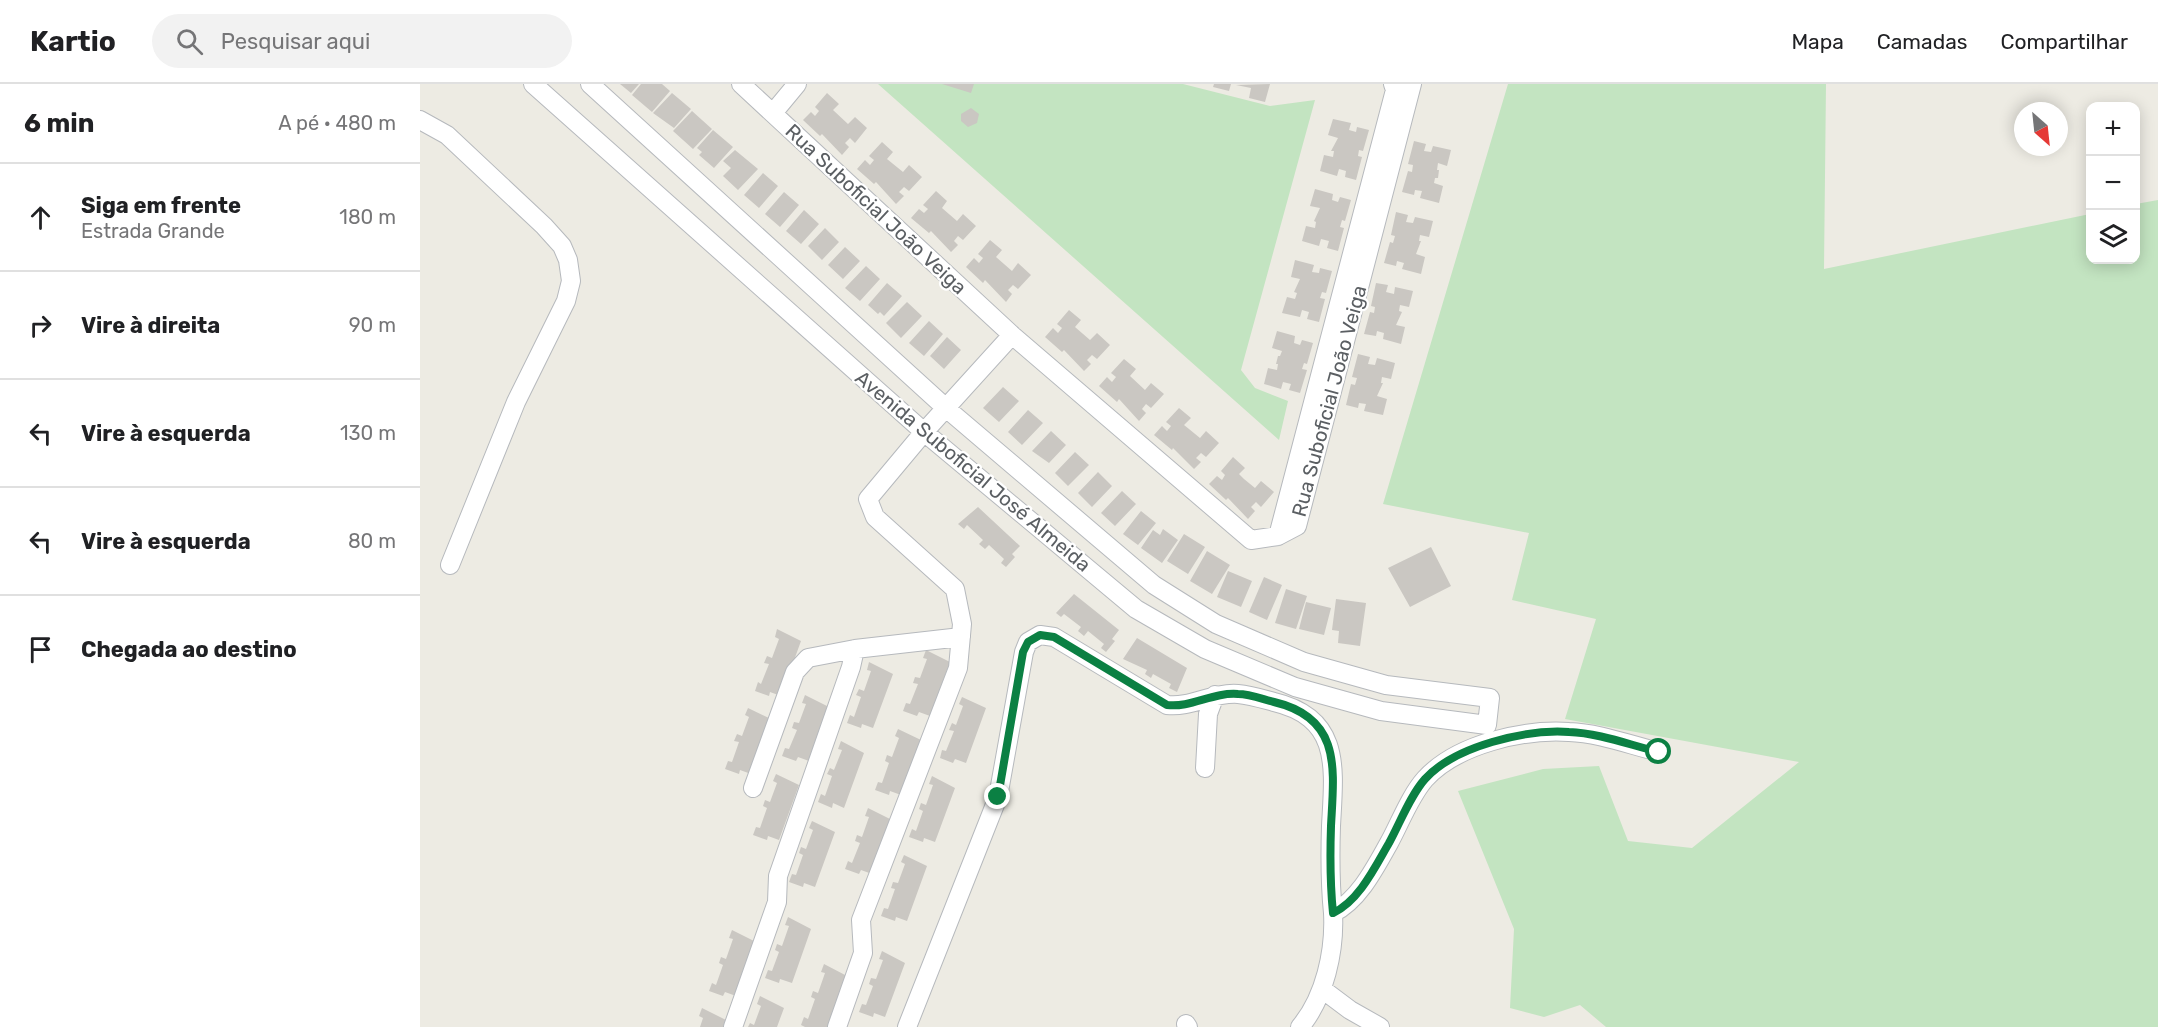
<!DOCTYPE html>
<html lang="pt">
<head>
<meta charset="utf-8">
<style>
	:root { --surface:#fff; --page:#f2f2f2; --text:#202124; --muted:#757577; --line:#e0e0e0 }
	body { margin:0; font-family:Rubik,sans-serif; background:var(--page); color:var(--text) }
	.controls { position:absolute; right:18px; top:18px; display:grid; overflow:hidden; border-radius:12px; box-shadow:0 3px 15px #0003 }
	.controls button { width:54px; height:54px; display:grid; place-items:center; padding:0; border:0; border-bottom:2px solid var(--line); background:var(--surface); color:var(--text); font:30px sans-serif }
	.compass { position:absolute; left:1594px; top:18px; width:54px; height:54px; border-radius:50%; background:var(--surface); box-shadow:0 3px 15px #0003; rotate:153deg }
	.stop { position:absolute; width:18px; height:18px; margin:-14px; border:4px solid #0b8043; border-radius:50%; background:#fff }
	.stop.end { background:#0b8043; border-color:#fff; box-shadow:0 2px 6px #0008 }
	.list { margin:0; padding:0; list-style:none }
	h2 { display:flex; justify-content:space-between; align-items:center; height:78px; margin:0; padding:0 24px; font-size:26px }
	h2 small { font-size:20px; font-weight:400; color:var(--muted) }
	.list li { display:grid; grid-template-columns:39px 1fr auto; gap:18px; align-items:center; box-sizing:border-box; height:108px; padding:0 24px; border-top:2px solid var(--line) }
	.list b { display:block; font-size:22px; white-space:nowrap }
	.list p { margin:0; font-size:20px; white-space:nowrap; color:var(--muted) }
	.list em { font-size:20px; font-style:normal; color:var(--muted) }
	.icon { flex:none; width:33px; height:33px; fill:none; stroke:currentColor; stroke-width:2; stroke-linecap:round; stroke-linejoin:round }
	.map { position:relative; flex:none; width:1738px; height:943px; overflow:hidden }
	header { display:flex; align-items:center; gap:36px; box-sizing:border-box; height:84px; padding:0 30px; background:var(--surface); border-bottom:2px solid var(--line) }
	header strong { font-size:28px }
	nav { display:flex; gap:33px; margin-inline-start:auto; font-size:21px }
	.search { width:420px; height:54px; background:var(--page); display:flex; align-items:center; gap:15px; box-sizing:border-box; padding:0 21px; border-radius:33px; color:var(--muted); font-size:22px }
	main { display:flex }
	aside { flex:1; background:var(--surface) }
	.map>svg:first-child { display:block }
	.green { fill:#c3e4c1 }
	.building { fill:#cac7c2 }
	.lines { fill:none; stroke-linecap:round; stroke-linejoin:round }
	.minor-casing { stroke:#b6b9bd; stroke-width:20 }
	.minor { stroke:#fff; stroke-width:18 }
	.route { stroke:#0b8043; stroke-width:8 }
	.labels { text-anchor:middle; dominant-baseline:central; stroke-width:4.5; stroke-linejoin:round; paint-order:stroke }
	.street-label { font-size:20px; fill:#5b5f63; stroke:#fff }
</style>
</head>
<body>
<header>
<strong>Kartio</strong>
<div class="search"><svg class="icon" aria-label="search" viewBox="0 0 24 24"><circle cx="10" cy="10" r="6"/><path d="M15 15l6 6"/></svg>Pesquisar aqui</div>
<nav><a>Mapa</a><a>Camadas</a><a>Compartilhar</a></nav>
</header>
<main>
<aside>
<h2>6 min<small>A pé · 480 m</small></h2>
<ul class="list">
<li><svg class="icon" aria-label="ahead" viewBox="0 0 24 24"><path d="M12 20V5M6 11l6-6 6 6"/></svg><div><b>Siga em frente</b><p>Estrada Grande</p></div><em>180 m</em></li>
<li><svg class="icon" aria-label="right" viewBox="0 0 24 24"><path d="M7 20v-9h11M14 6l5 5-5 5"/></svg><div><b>Vire à direita</b></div><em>90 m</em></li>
<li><svg class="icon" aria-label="left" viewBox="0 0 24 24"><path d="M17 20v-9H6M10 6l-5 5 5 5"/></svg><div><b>Vire à esquerda</b></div><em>130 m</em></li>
<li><svg class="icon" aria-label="left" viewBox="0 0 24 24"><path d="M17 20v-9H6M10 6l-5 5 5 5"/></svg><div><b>Vire à esquerda</b></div><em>80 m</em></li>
<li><svg class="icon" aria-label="arrive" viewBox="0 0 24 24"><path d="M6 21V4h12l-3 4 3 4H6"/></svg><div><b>Chegada ao destino</b></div></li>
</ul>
</aside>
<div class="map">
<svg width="1738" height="943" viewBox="0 0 1738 943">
	<rect width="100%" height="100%" fill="#edebe3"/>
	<path class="green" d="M458,0H763L850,22L895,16L821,286L835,304L868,317L859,356Z
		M1088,0H1406L1404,185L1670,130V176H1716V120L1738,116V943H1186L1160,921L1124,933L1090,924L1094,845L1038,707L1123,685L1179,682L1208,757L1272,764L1379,678L1145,635L1176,535L1092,516L1109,449L963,420Z"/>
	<path class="building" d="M200,0H219L211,9Z
		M221,0H242L250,7L232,28L212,11Z
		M522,0H554L551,9Z
		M794,0H811L809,7L793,3Z
		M850,0L845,18L829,14L831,4L816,1Z
		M252,9L271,25L254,44L233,29Z
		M407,9L419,20L413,26L428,40L435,33L447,44L435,59L430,54L425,59L429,63L422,71L402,50L400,52L383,36L391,28L395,32L399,27L395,23Z
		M551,24L559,30L557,39L548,43L541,37V30Z
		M272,27L292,45L273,65L253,47Z
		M913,35L931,39L929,46L936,48L937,43L949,46L943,67L939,66L938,72L942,73L936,96L925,93L926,87L919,85L917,92L900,87L904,71L913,73L914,67H911L918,54L908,51Z
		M293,46L313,63L294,84L279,71L282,68L277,64Z
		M994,57L1006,60L1004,67L1011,68L1013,62L1031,66L1027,82L1018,79L1017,86H1019L1018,94H1015L1014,99L1023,102L1019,119L1000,114L1002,107L995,106L994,111L982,108L988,87L992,88L993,81L988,80Z
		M462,58L473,68L467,75L483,88L489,81L502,93L489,107L484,103L479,108L484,112L476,120L456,98L454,100L437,85L445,76L450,81L454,76L449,72Z
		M315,66L338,85L318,106L303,92L311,84L303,77Z
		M343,89L358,102L339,124L324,111Z
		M895,105L913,110L912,116L918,118L920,113L931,116L925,137L922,136L920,143L924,144L918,167L907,164L909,157L901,155L899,162L882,157L886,142L895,144L896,138L894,137L900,124L890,122Z
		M516,107L527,117L522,124L537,137L543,130L556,142L543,156L538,152L534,157L538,161L531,168L511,147L509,149L491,134L499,125L504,129L508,125L503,121Z
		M364,108L379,121L360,143L345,130Z
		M384,126L399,140L381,160L366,147Z
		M976,128L988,131L986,138L993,139L995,133L1013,137L1009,153L1000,151L999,157H1001L996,170L1005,173L1001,190L982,185L984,179L977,177L976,182L964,179L970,158L973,159L975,152L971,151Z
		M405,144L419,158L402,176L388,162Z
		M570,156L582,166L576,173L592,187L598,179L611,191L598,205L593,201L588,206L592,210L586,218L565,196L563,199L546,183L554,174L559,179L563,174L558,170Z
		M425,163L440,177L423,195L408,181Z
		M875,176L894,181L892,188L899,189L900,184L912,187L906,209L902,208L900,214L905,215L899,238L887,235L889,228L882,226L880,233L862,229L867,213L875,215L877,209L874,208L880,195L871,193Z
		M446,182L460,195L440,217L425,204Z
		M467,199L482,212L464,232L460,228L458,230L448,221Z
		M956,199L968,201L966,208L974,210L975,203L993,207L989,223L980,221L979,227L982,228L976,241L985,243L981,260L963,255L964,249L957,247L956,252L944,250L950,228L954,229L955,223L951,222Z
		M487,218L502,232L481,254L466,239Z
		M649,226L661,236L655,243L670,256L677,249L690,261L677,275L672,271L667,276L671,280L664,287L644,266L642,268L625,253L633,244L638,249L642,244L637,240Z
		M509,237L523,250L504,272L489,259Z
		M857,247L875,252L874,259L880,261L882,256L893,259L887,280L884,279L882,285L887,286L880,309L869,306L871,300L863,298L861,305L844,300L848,284L857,286L858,280H856L858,272H860L862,267L852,264Z
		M527,253L541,266L524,285L510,272Z
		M938,270L950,273L948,280L955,281L957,274L975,279L971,295L962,293L961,299H963L957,312L967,315L963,331L944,327L946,320L939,319L938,324L926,321L931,300L935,301L937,294L932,293Z
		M704,275L716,285L710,292L725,306L731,299L744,310L731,324L726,320L722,325L726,329L719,337L699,315L697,318L679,302L687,293L692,298L696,293L691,289Z
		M583,303L599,317L579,338L563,324Z
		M759,324L771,334L764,341L769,345L780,354L786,347L799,359L786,373L781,369L776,374L781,378L774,385L753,364L752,366L734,351L742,342L747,347L751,342L746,338Z
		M608,326L623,339L602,361L588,348Z
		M631,347L646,361L629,379L612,367Z
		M655,368L669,381L648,402L635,389Z
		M813,373L825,384L819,390L824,395L835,404L841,397L854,408L841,423L836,418L831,423L835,427L828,435L808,414L806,416L789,400L797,392L802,396L805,391L801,387Z
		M678,388L692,402L672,423L658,409Z
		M702,407L716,420L695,442L681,429Z
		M558,423L600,462L592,470L595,473L586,483L581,479L584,475L569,461L565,465L559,460L563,456L547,441L544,445L538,440Z
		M721,427L736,439L718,461L703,450Z
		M743,445L758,456L742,479L721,464L733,446L740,451Z
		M764,450L785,463L768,490L747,477Z
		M1011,463L1031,502L990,523L968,484Z
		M787,467L810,481L792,510L770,497Z
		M808,487L832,497L821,523L797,513Z
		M844,493L862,501L847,536L829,528Z
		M866,505L887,512L876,545L855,539Z
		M654,510L699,546L692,555L695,557L686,568L681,564L684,560L668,547L664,552L658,547L661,543L644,530L641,533L636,529Z
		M916,515L946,519L940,562L918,559L919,547L912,546Z
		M886,518L911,524L904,551L879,545Z
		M357,545L381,557L361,612L350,608L349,612L335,607L338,598L341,600L349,580L344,579L347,572L352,574L359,555L355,553Z
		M717,554L767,584L757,608L749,604L751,600L733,590L731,594L725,590L727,586L703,575Z
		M506,566L530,578L510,632L499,628L497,632L483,627L486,619L490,620L498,600L493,599L495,593L500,594L507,575L503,574Z
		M449,578L473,590L453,644L442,640L441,644L427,639L430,631L434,633L441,613L436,611L439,605L444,607L451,587L447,586Z
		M385,611L409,623L389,677L378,673L376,677L362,672L365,664L369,665L377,646L372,644L374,638L379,639L386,620L382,619Z
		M542,613L566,624L546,679L535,675L533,679L520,674L522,666L526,667L534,647L529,646L532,639L536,641L543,622L539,620Z
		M328,624L351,635L331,690L320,686L319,690L305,685L308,677L312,678L319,658L314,657L317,650L322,652L329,633L325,631Z
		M478,645L501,656L481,711L470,707L469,711L455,706L458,698L462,699L469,679L465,677L467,671L472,673L479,654L475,652Z
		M421,657L444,669L424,724L413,719L412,724L398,718L401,710L405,712L412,692L407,690L410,684L414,686L422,666L418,665Z
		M356,690L379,701L359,756L348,752L347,756L333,751L336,743L340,744L347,724L343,722L345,716L350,718L357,699L353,697Z
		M512,692L535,704L515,758L504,754L503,758L489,753L492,745L496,747L503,727L499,725L501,719L506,721L513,701L509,700Z
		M448,724L472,736L452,790L441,786L439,790L425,785L428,777L432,779L440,759L435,757L437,751L442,753L449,733L445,732Z
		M392,737L415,748L395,803L384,799L383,803L369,798L372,790L376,791L383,771L379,769L381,763L386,765L393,746L389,744Z
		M484,771L507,782L487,837L476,833L475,837L461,832L464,824L468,825L475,805L471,804L473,798L478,799L485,780L481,778Z
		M368,833L391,845L372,899L360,895L359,899L345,894L348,886L352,887L359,868L355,866L357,860L362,862L369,842L365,841Z
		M312,846L336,858L316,912L305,908L303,912L289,907L292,899L296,901L303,881L299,879L301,873L306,875L313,855L309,854Z
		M462,867L485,879L465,933L454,929L453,933L439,928L442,920L446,921L453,902L449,900L451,894L456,895L463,876L459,875Z
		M404,880L427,892L408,943H385L381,941L384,933L388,935L395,915L391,913L393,907L398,909L405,889L401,888Z
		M340,912L364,924L357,943H328L330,939L334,941L341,922L337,920Z
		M282,924L306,936L303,943H280L283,934L279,932Z"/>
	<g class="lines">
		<g class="minor-casing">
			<path id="minor" d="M113,0L504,348L716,525L785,565L875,603L961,627L1067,641L1070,614L966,601L884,578L796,540L734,501L527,325L170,0
				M321,0L592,251L831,456L858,452L877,442L992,0
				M353,29L377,0
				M0,36L27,51L124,142L142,162L148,176L151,197L146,217L96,318L30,481
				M858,452L975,6L973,0
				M785,684L788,630L795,611
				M333,704L375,588L388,574L435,565L541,553
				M902,905L930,926L960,943
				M766,940L768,943
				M313,943L357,818L358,792L431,583L435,565
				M417,943L443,869L441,836L538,584L542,540L535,505L455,433L448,415L504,348L592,251
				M487,943L578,713L604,568L608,558L620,551L634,553L747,621C771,624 793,608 818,610C830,611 843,615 854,618C922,634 914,685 911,742C910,772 910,799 913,829
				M880,943C905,913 915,867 913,829C939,816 955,784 969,759C980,739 990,712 1005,695C1037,660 1103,645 1149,648C1179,649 1210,661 1239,668"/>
		</g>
		<use href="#minor" class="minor"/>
	</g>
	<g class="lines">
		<path class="route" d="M578,713L603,568L608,558L620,551L634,553L747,621C771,624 793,608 818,610C830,610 842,615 854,618C922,634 914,685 911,742C910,771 910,799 913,829C939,817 955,783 969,759C980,739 990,712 1005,695C1035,662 1106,645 1149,648C1179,649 1210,661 1239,668"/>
	</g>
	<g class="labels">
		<g class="street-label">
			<text transform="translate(456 125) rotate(43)">Rua Suboficial João Veiga</text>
			<text transform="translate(909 317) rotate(-75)">Rua Suboficial João Veiga</text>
			<text transform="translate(553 387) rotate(40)">Avenida Suboficial José Almeida</text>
		</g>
	</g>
</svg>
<div class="controls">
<button>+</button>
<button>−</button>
<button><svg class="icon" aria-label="layers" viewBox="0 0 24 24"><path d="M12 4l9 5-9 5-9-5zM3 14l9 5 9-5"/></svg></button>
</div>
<svg class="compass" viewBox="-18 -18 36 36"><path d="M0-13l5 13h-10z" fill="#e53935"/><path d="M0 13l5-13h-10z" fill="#757577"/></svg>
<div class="stop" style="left:1239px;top:668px"></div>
<div class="stop end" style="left:578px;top:713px"></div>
</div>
</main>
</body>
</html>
